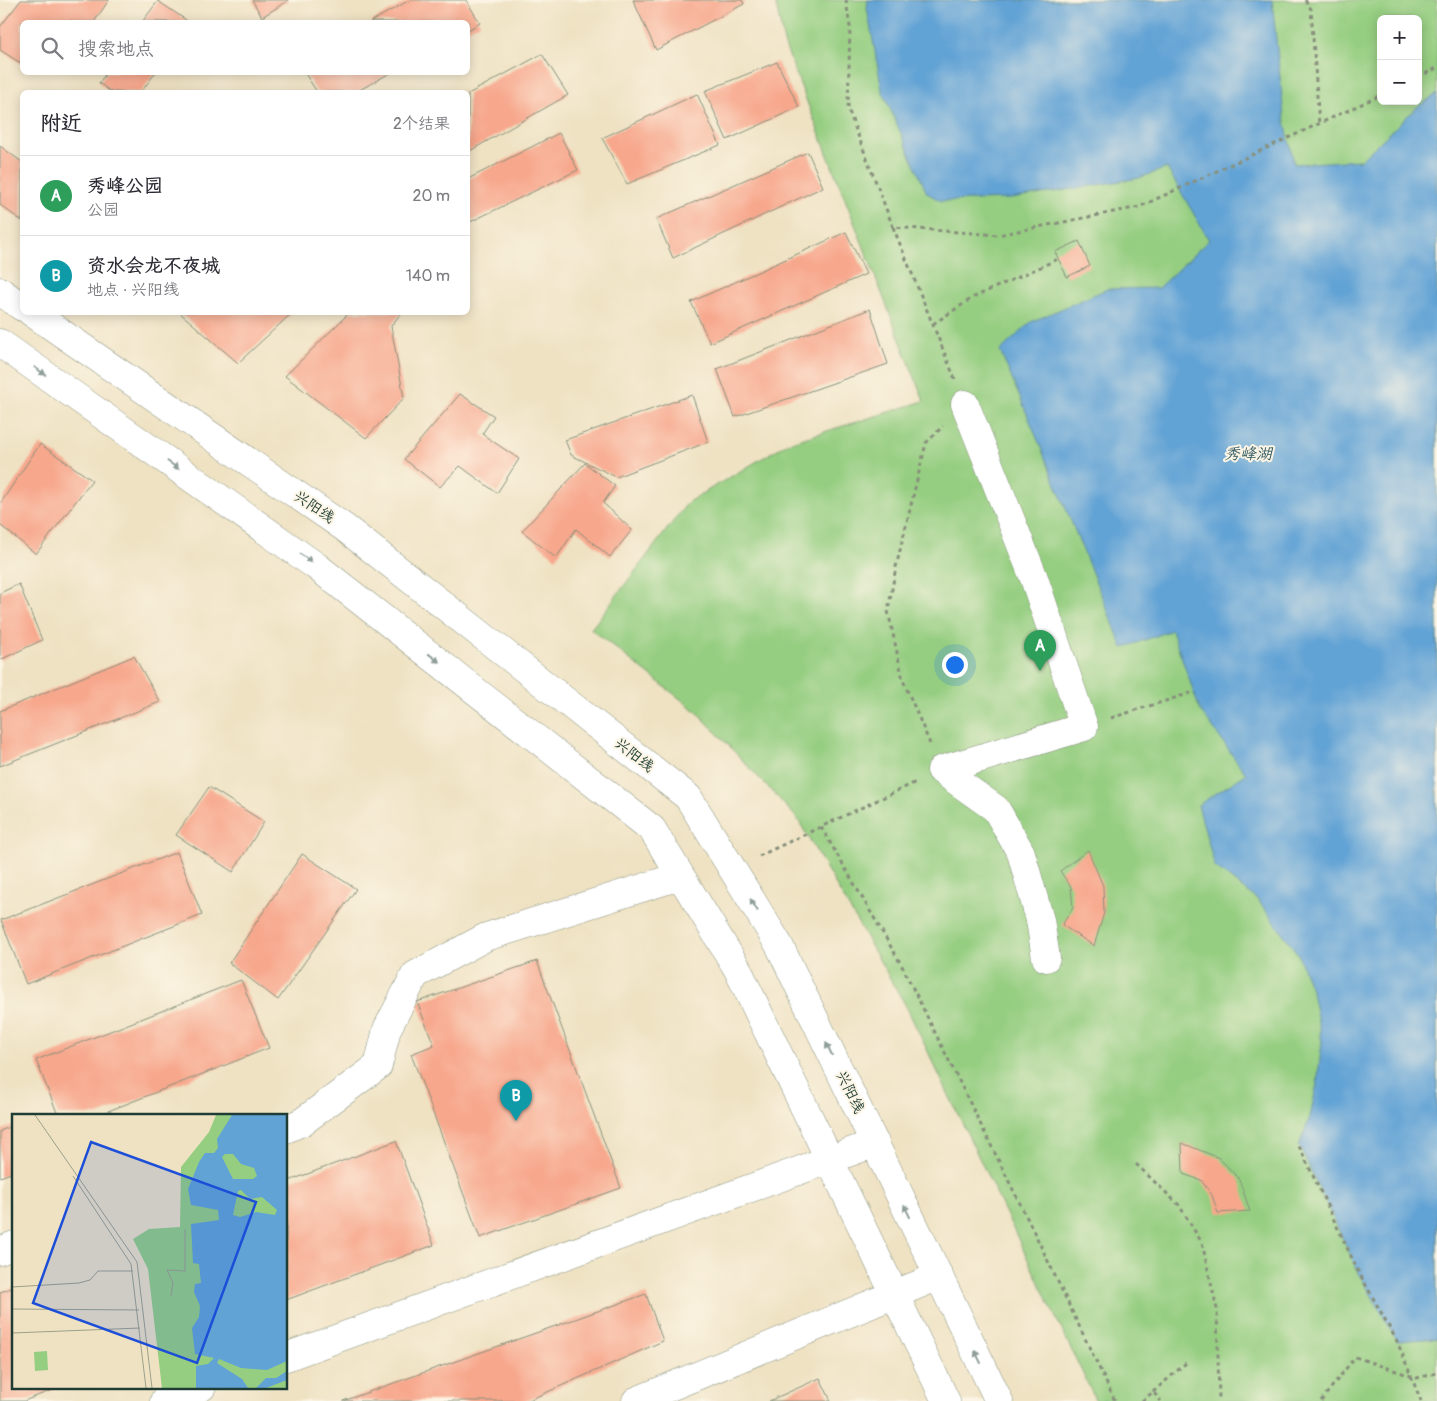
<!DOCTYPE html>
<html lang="zh">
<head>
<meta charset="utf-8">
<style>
	:root { --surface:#fff; --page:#f2f2f3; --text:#2b2b33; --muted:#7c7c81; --line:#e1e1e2; --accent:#111827 }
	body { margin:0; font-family:Pangolin,"LXGW WenKai TC",sans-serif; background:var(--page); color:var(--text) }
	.controls { position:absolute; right:15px; top:15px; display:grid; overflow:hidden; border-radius:8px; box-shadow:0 2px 12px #0003 }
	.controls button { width:45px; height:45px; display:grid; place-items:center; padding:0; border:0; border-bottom:1px solid var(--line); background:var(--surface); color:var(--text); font:25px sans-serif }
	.you { position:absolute; left:954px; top:664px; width:18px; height:18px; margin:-12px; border:4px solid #fff; border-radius:50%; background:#1a73e8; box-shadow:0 0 0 8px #1a73e833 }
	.badge { display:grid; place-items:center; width:32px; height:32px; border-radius:50%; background:var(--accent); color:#fff; font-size:16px; font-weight:700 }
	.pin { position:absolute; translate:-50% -41px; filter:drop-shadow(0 1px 2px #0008) }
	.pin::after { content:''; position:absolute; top:26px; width:18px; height:15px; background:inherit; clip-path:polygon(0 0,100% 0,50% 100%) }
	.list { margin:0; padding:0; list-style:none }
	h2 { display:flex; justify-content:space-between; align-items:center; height:65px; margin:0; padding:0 20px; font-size:21px }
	h2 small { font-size:16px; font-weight:400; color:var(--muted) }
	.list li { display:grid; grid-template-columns:32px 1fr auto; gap:15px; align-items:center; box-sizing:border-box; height:80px; padding:0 20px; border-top:1px solid var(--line) }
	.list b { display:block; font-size:19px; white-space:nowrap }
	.list p { margin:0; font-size:16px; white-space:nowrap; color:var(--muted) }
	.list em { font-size:16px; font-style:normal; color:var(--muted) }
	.icon { flex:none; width:28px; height:28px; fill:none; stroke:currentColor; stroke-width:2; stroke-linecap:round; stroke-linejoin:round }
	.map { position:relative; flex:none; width:1437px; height:1401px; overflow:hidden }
	.search { position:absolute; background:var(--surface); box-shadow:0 2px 12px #0003; left:20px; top:20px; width:450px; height:55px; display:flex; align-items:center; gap:12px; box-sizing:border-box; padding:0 18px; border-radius:8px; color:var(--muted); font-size:19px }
	.panel { position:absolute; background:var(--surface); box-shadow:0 2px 12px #0003; left:20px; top:90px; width:450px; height:225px; border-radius:8px }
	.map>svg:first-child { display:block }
	.green { fill:#95ce81; stroke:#5a865a; fill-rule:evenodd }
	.water { fill:#62a3d5; stroke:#407084 }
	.building { fill:#f7a78c }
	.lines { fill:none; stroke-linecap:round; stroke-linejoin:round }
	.minor-casing { stroke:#87907c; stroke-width:29 }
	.highway-casing { stroke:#87907c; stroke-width:29 }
	.path { stroke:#87907c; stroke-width:3; stroke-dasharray:4 4; stroke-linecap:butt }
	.minor { stroke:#fff; stroke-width:28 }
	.highway { stroke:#fff; stroke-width:28 }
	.oneway { fill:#8f9e9a }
	.labels { text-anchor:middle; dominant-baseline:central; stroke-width:4; stroke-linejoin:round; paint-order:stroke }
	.street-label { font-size:15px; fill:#1f3d34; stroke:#fcf5e5 }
	.water-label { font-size:16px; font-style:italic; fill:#335c64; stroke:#fcf5e5 }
	.inset-road { fill:none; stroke:#9ca08a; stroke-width:1 }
	.view { fill:#1d4ed8; fill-opacity:0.15; stroke:#1d4ed8; stroke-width:2.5 }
	.inset-edge { fill:none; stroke:#1f3d34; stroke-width:2.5 }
</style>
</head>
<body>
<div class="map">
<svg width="1437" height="1401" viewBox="0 0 1437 1401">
	<rect width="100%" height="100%" fill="#fcf5e5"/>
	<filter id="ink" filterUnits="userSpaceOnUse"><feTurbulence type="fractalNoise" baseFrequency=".02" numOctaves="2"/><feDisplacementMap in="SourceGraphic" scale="10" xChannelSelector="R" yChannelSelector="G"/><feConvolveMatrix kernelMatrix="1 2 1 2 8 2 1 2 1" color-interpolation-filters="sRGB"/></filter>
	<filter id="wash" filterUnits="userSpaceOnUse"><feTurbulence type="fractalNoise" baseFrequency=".0096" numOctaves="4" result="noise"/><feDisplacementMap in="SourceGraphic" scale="20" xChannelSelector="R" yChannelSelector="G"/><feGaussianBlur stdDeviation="1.12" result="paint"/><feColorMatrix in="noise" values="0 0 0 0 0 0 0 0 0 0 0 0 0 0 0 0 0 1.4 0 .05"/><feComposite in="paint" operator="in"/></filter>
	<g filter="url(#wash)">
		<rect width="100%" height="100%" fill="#efe2c3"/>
		<path class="green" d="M775,0H1437V1401H1096L906,1006L797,818L697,712L591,629L688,502L788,443L924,401L784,43ZM1381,19H1418V101H1381Z"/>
		<path class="water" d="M868,0H1272L1284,116L1294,164L1361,160L1417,107L1437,94V1338L1397,1341L1358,1271L1299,1146L1310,1117L1317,1084L1322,1042L1312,992L1298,954L1258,900L1215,867L1198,805L1246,774L1200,710L1172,630L1123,648L1030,421L1000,351L1031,322L1107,289L1158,288L1209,240L1167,168L1139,178L1011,199L941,201L927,193L882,90L867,8Z"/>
		<g id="blocks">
			<path class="building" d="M21,0H109L94,22H75L71,20L69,22H22V64L0,50V27Z
				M252,0H289L262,17Z
				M410,0H466L480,23L468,30V22H370Z
				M633,0H742L744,4L656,50Z
				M158,1L189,22H142Z
				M542,54L568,95L468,152V94Z
				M777,62L799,107L727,140L705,91Z
				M107,72H156L141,92H111L99,83Z
				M304,72H392L356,92H317Z
				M697,94L720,145L627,184L602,138Z
				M559,133L578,170L468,223V179Z
				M0,146L22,162V221L0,205Z
				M808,152L823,187L673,258L656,219Z
				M846,232L866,274L710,343L691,302Z
				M1079,241L1090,266L1067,277L1055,252Z
				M870,309L888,364L735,417L717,369Z
				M179,312H293L238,363Z
				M350,312H402L391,326L404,398L366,438L285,376Z
				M460,394L494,416L482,434L519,459L497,493L460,466L440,487L404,459Z
				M692,395L708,442L616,477L571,455L565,440Z
				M40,444L92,480L36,554L0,525V504Z
				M585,463L615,486L603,503L632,530L610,557L576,529L556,558L522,531Z
				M19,584L42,640L0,660V593Z
				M134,656L160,702L0,766V711Z
				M209,787L264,822L233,872L176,835Z
				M1088,850L1103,886L1104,913L1094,946L1062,925L1073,908L1071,887L1060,871Z
				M177,852L202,915L26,984L1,920Z
				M302,854L356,889L278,1000L229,963Z
				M537,961L621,1188L480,1238L411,1054L434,1045L417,1002Z
				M241,980L269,1048L98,1115H58L36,1060Z
				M14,1125V1172L0,1177V1131Z
				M396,1141L434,1245L286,1300V1182Z
				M1182,1143L1219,1158L1239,1179L1250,1211L1218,1213L1212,1195L1201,1180L1183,1174Z
				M14,1287V1387H60L24,1401H0V1292Z
				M646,1294L663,1341L527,1401H343Z
				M820,1378L831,1401H769Z"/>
		</g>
	</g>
	<g filter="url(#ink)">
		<use href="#blocks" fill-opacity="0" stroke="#87907c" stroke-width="1"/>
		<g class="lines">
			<g class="minor-casing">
				<path id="minor" d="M965,404L1034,578L1084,727L941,770L996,809L1021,853L1040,920L1046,958
					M286,1129L302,1122L378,1066L387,1029L415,975L486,937L680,876
					M0,1251L14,1245
					M286,1357L875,1143
					M164,1401L202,1387
					M636,1401L939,1276"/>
			</g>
			<g class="highway-casing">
				<path id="highway" d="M0,291L22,307
					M31,312L345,528L688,797L779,945L999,1401
					M0,343L316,566L652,829L737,968L946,1401"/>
			</g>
			<path class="path" d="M846,0L850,27L848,109L893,227L998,235L1139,207L1381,95
				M1305,0L1311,9L1319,125
				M1418,77L1437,68
				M893,227L955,379
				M933,324L974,297L1058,259
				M1111,718L1194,692
				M930,744L903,680L888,611L896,567L926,443L943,426
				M821,827L901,964L1036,1236L1115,1401
				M759,856L916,782
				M1299,1146L1358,1271L1397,1341L1421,1401
				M1136,1164L1179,1205L1202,1243L1217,1309L1219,1401
				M1153,1392L1186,1363
				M1142,1401L1153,1392L1161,1401
				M1321,1401L1355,1357L1417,1378L1437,1373"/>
			<use href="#minor" class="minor"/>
			<use href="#highway" class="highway"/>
		</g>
		<defs><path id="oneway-solid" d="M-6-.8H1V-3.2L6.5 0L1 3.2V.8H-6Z" transform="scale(1.25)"/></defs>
		<g class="oneway">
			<use href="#oneway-solid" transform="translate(40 371) rotate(35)"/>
			<use href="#oneway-solid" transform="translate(173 465) rotate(35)"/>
			<use href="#oneway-solid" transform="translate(306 558) rotate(35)"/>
			<use href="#oneway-solid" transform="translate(434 658) rotate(38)"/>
			<use href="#oneway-solid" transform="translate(754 905) rotate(-122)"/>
			<use href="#oneway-solid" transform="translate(829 1049) rotate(-116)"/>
			<use href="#oneway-solid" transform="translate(907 1211) rotate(-116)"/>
			<use href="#oneway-solid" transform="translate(978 1357) rotate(-116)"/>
		</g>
	</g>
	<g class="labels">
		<g class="street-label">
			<text transform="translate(314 507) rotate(34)">兴阳线</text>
			<text transform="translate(634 755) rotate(38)">兴阳线</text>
			<text transform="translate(850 1092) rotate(64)">兴阳线</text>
		</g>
		<g class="water-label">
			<text x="1248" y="454">秀峰湖</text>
		</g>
	</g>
	<g transform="translate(12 1114)">
		<rect width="275" height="275" fill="#efe2c3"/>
		<path d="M204,1H275V274H150L136,155L121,125L137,115L168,113L169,53L197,18ZM35,237L36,256L23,257L22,238Z" fill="#95ce81"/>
		<path d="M220,1H275V247L255,256L229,254L207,245L205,249L230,265L236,274H244L254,264H264L275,257V266L254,274H184V252L196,250L202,244L183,240L180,214L187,203L188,192L182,178L183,170L189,169L187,150L181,149L179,110L207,106L206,96L179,91L176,75L187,48L193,39H202L206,34L205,25ZM213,40H221L229,50L242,54L245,62L241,65H221L210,43ZM229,76L238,85L250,83L265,96L263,101L244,98L228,103L221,101L226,77Z" fill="#62a3d5" fill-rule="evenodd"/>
		<path class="inset-road" d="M23,1L125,148L140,274M61,62L119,150L134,274M0,173L67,169L78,166L86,157H121M159,182L161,169L155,156L173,157V115M0,195L127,196M0,219L128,214"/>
		<path class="view" d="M79,28L244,88L185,249L21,189Z"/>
		<rect width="275" height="275" class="inset-edge"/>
	</g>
</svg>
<div class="controls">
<button>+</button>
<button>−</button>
</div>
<div class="you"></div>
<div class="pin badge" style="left:1040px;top:671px;background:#2e9e5b">A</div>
<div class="pin badge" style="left:516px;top:1121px;background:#0f9aa8">B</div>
<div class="search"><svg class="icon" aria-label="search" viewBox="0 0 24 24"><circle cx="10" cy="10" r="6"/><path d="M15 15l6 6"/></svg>搜索地点</div>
<section class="panel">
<h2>附近<small>2个结果</small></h2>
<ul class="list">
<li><span class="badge" style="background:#2e9e5b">A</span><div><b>秀峰公园</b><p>公园</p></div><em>20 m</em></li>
<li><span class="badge" style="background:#0f9aa8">B</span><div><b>资水会龙不夜城</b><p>地点 · 兴阳线</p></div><em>140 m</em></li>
</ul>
</section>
</div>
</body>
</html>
